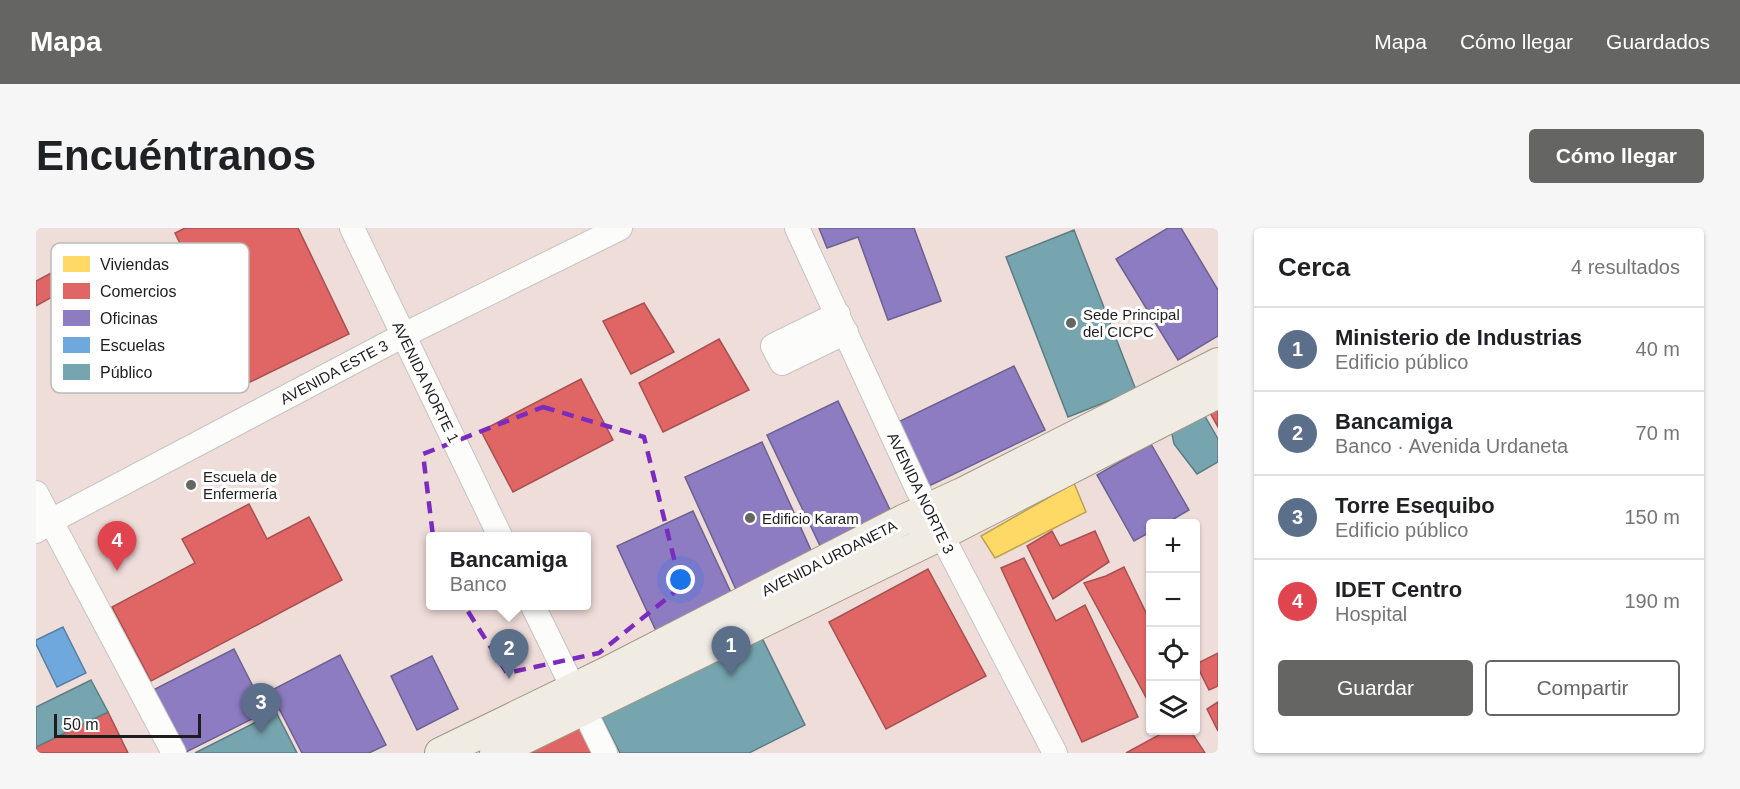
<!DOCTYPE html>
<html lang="es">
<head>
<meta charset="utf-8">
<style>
	:root { --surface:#fff; --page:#f6f6f6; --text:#202124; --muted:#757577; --line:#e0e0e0; --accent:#656563 }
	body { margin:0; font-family:Helvetica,sans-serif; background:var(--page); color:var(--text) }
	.controls { position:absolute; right:18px; bottom:18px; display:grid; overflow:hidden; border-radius:6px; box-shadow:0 2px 4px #0004 }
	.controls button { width:54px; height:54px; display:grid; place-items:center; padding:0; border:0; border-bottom:2px solid var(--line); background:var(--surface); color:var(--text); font:30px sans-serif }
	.scale { position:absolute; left:18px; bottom:15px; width:147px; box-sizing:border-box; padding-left:6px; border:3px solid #1d1d1d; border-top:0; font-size:16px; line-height:21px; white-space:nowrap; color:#1d1d1d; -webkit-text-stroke:4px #fff; paint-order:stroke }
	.you { position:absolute; left:645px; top:352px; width:21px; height:21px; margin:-15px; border:4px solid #fff; border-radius:50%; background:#1a73e8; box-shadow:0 0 0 9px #1a73e833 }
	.badge { display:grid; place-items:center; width:39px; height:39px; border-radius:50%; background:var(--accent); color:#fff; font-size:20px; font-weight:700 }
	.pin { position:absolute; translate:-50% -50px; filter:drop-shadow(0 2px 3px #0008) }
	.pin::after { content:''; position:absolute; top:32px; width:21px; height:18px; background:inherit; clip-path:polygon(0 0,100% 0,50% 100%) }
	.popup { position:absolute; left:390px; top:304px; width:165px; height:78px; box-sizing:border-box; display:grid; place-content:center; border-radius:6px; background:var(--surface); filter:drop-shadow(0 2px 4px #0005); font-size:20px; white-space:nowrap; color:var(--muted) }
	.popup b { font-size:22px; color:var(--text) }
	.popup::after { content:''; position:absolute; left:50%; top:100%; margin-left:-12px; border:12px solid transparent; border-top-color:var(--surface) }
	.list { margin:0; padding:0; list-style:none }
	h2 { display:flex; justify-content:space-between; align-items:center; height:78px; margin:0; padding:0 24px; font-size:26px }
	h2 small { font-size:20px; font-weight:400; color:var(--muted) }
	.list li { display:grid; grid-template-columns:39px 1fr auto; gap:18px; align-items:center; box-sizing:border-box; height:84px; padding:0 24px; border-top:2px solid var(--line) }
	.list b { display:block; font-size:22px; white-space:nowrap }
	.list p { margin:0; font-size:20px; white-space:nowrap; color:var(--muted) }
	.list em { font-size:20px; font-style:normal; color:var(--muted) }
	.actions { display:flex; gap:12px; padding:18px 24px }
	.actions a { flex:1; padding:14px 0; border:2px solid var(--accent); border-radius:6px; text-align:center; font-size:21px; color:var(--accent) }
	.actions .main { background:var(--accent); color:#fff }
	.icon { flex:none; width:33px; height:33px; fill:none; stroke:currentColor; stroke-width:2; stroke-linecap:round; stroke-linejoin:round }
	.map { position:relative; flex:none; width:1182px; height:525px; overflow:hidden; border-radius:6px }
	header { display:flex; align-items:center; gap:36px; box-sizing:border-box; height:84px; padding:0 30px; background:var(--accent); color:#fff }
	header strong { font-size:28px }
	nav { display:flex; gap:33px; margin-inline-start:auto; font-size:21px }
	.intro { display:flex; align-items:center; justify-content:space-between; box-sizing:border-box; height:144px; padding:0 36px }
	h1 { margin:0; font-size:42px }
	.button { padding:15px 27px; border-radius:6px; background:var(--accent); color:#fff; font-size:21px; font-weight:700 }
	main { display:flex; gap:36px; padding:0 36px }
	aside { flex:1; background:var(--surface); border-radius:6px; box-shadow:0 2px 4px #0004 }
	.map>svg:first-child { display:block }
	.commercial { fill:#efddda; fill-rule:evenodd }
	.homes { fill:#ffd966; stroke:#bba150; stroke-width:1.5 }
	.shops { fill:#e06666; stroke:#a65050; stroke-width:1.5 }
	.offices { fill:#8e7cc3; stroke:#6c6091; stroke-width:1.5 }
	.schools { fill:#6fa8dc; stroke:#567ea3; stroke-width:1.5 }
	.public { fill:#76a5af; stroke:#5b7c83; stroke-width:1.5 }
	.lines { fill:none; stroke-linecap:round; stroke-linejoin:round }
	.minor-casing { stroke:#c4c4c2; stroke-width:26 }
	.major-casing { stroke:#a29882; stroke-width:32 }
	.minor { stroke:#fcfcfb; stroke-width:24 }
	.major { stroke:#f0ebe3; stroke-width:30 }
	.marked { fill:none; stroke:#7b2cbf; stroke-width:4.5; stroke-dasharray:12 8; stroke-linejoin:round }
	.poi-dot { fill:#656563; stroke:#fff; stroke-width:2 }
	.labels { text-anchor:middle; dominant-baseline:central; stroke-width:6; stroke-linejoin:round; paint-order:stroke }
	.poi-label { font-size:15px; fill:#1d1d1d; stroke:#fff; text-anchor:start }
	.street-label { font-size:15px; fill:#1d1d1d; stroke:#fff }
	.key { fill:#fff; stroke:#bbb; stroke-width:1.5 }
	.key-label { font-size:16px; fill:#1d1d1d }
</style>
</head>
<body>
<header>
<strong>Mapa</strong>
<nav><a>Mapa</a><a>Cómo llegar</a><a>Guardados</a></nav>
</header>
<div class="intro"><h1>Encuéntranos</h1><a class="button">Cómo llegar</a></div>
<main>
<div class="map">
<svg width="1182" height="525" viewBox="0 0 1182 525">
	<rect width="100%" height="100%" fill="#eceae6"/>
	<path class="commercial" d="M0,0H1182V525H0ZM1114,296H1160V502H1114ZM395,308H551V378H395Z"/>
	<path class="homes" d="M1038,255L1050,284L959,330L945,308Z"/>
	<path class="shops" d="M149,0H262L313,106L212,155L139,5Z
		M17,44L27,63L0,78V53Z
		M608,75L638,124L595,146L567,93Z
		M683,111L713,162L627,204L603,155Z
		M545,151L577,212L477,264L445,203Z
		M1182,178V199L1173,183Z
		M213,276L231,311L273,289L306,352L115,453L76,379L159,335L146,311Z
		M1016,303L1024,318L1059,303L1073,334L1017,371L991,318Z
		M988,330L1020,393L1049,377L1102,489L1046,514L965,340Z
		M1088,339L1114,393V472L1112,473L1048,355L1070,348Z
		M892,341L950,448L850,501L793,394Z
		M1182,425V458L1173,462L1160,436Z
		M1182,474V503L1171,481Z
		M72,484L92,525H0V519Z
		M541,493L558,525H475Z
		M1132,502H1154L1169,525H1090Z"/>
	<path class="offices" d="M783,0H878L905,73L852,92L822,9L791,20Z
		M1132,0H1145L1182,62V108L1142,132L1080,31Z
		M978,138L1009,202L893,258L862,194Z
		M802,173L858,290L787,324L731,207Z
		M726,214L779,331L702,366L649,249Z
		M1115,216L1153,282L1129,296H1114V304L1098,313L1061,247Z
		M657,283L697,369L621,405L581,318Z
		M198,421L230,484L148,525L117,462Z
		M304,427L350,517L333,525H266L234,463Z
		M396,428L422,481L381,502L355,448Z"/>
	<path class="schools" d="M27,399L50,445L21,459L0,416V412Z"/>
	<path class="public" d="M1038,2L1100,162L1032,189L970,29Z
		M1166,183L1182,211V234L1161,246L1138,216L1135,201Z
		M725,408L769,497L713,525H584L565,488Z
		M55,452L72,484L0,519V479Z
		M240,484L261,525H159Z"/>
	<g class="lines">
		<g class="minor-casing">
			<path id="minor" d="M316,0L464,308
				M761,0L881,260L1019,525
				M802,86L737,118L746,135L810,104
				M0,265L138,525
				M0,303L15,293L368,107L584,0
				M497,378L569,525"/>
		</g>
		<g class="major-casing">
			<path id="major" d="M404,525L571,444L867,292L926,265L1182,135
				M459,525L905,307L1182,165"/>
		</g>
		<use href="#minor" class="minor"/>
		<use href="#major" class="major"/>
	</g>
	<path class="marked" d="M507,179L608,209L645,359L563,425L471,445L400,333L387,226Z"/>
	<g class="poi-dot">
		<circle cx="1035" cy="95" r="6"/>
		<circle cx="155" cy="257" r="6"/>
		<circle cx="714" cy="290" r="6"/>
	</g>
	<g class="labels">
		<g class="poi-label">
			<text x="1047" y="86">Sede Principal<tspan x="1047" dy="17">del CICPC</tspan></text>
			<text x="167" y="248">Escuela de<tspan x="167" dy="17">Enfermería</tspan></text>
			<text x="726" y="290">Edificio Karam</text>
		</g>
		<g class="street-label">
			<text transform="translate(298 144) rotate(-28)">AVENIDA ESTE 3</text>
			<text transform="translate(390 154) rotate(64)">AVENIDA NORTE 1</text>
			<text transform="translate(885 265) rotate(64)">AVENIDA NORTE 3</text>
			<text transform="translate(793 330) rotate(-27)">AVENIDA URDANETA</text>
		</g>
	</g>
	<rect x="15" y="15" width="198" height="150" rx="9" class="key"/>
	<rect x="27" y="28" width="27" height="16" fill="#ffd966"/>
	<rect x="27" y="55" width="27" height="16" fill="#e06666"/>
	<rect x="27" y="82" width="27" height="16" fill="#8e7cc3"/>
	<rect x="27" y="109" width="27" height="16" fill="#6fa8dc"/>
	<rect x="27" y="136" width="27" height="16" fill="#76a5af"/>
	<g class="key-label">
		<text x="64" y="42">Viviendas</text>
		<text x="64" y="69">Comercios</text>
		<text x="64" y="96">Oficinas</text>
		<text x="64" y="123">Escuelas</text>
		<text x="64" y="150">Público</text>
	</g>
</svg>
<div class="controls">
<button>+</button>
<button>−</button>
<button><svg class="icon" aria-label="locate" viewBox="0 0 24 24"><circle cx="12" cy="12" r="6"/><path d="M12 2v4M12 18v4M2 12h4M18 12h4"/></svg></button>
<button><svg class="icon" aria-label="layers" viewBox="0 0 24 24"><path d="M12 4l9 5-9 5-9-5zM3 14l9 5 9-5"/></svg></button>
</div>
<div class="scale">50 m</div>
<div class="you"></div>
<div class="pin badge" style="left:695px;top:448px;background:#5c6f8a">1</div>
<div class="pin badge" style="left:473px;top:451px;background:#5c6f8a">2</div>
<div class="popup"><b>Bancamiga</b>Banco</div>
<div class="pin badge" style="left:225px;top:505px;background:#5c6f8a">3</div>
<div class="pin badge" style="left:81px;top:343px;background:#e0444e">4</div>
</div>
<aside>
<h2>Cerca<small>4 resultados</small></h2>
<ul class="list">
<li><span class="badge" style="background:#5c6f8a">1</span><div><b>Ministerio de Industrias</b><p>Edificio público</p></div><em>40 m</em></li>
<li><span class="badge" style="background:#5c6f8a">2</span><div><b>Bancamiga</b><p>Banco · Avenida Urdaneta</p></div><em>70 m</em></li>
<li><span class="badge" style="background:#5c6f8a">3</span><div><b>Torre Esequibo</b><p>Edificio público</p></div><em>150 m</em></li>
<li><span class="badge" style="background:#e0444e">4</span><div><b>IDET Centro</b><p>Hospital</p></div><em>190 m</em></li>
</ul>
<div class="actions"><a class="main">Guardar</a><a>Compartir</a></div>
</aside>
</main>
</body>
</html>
